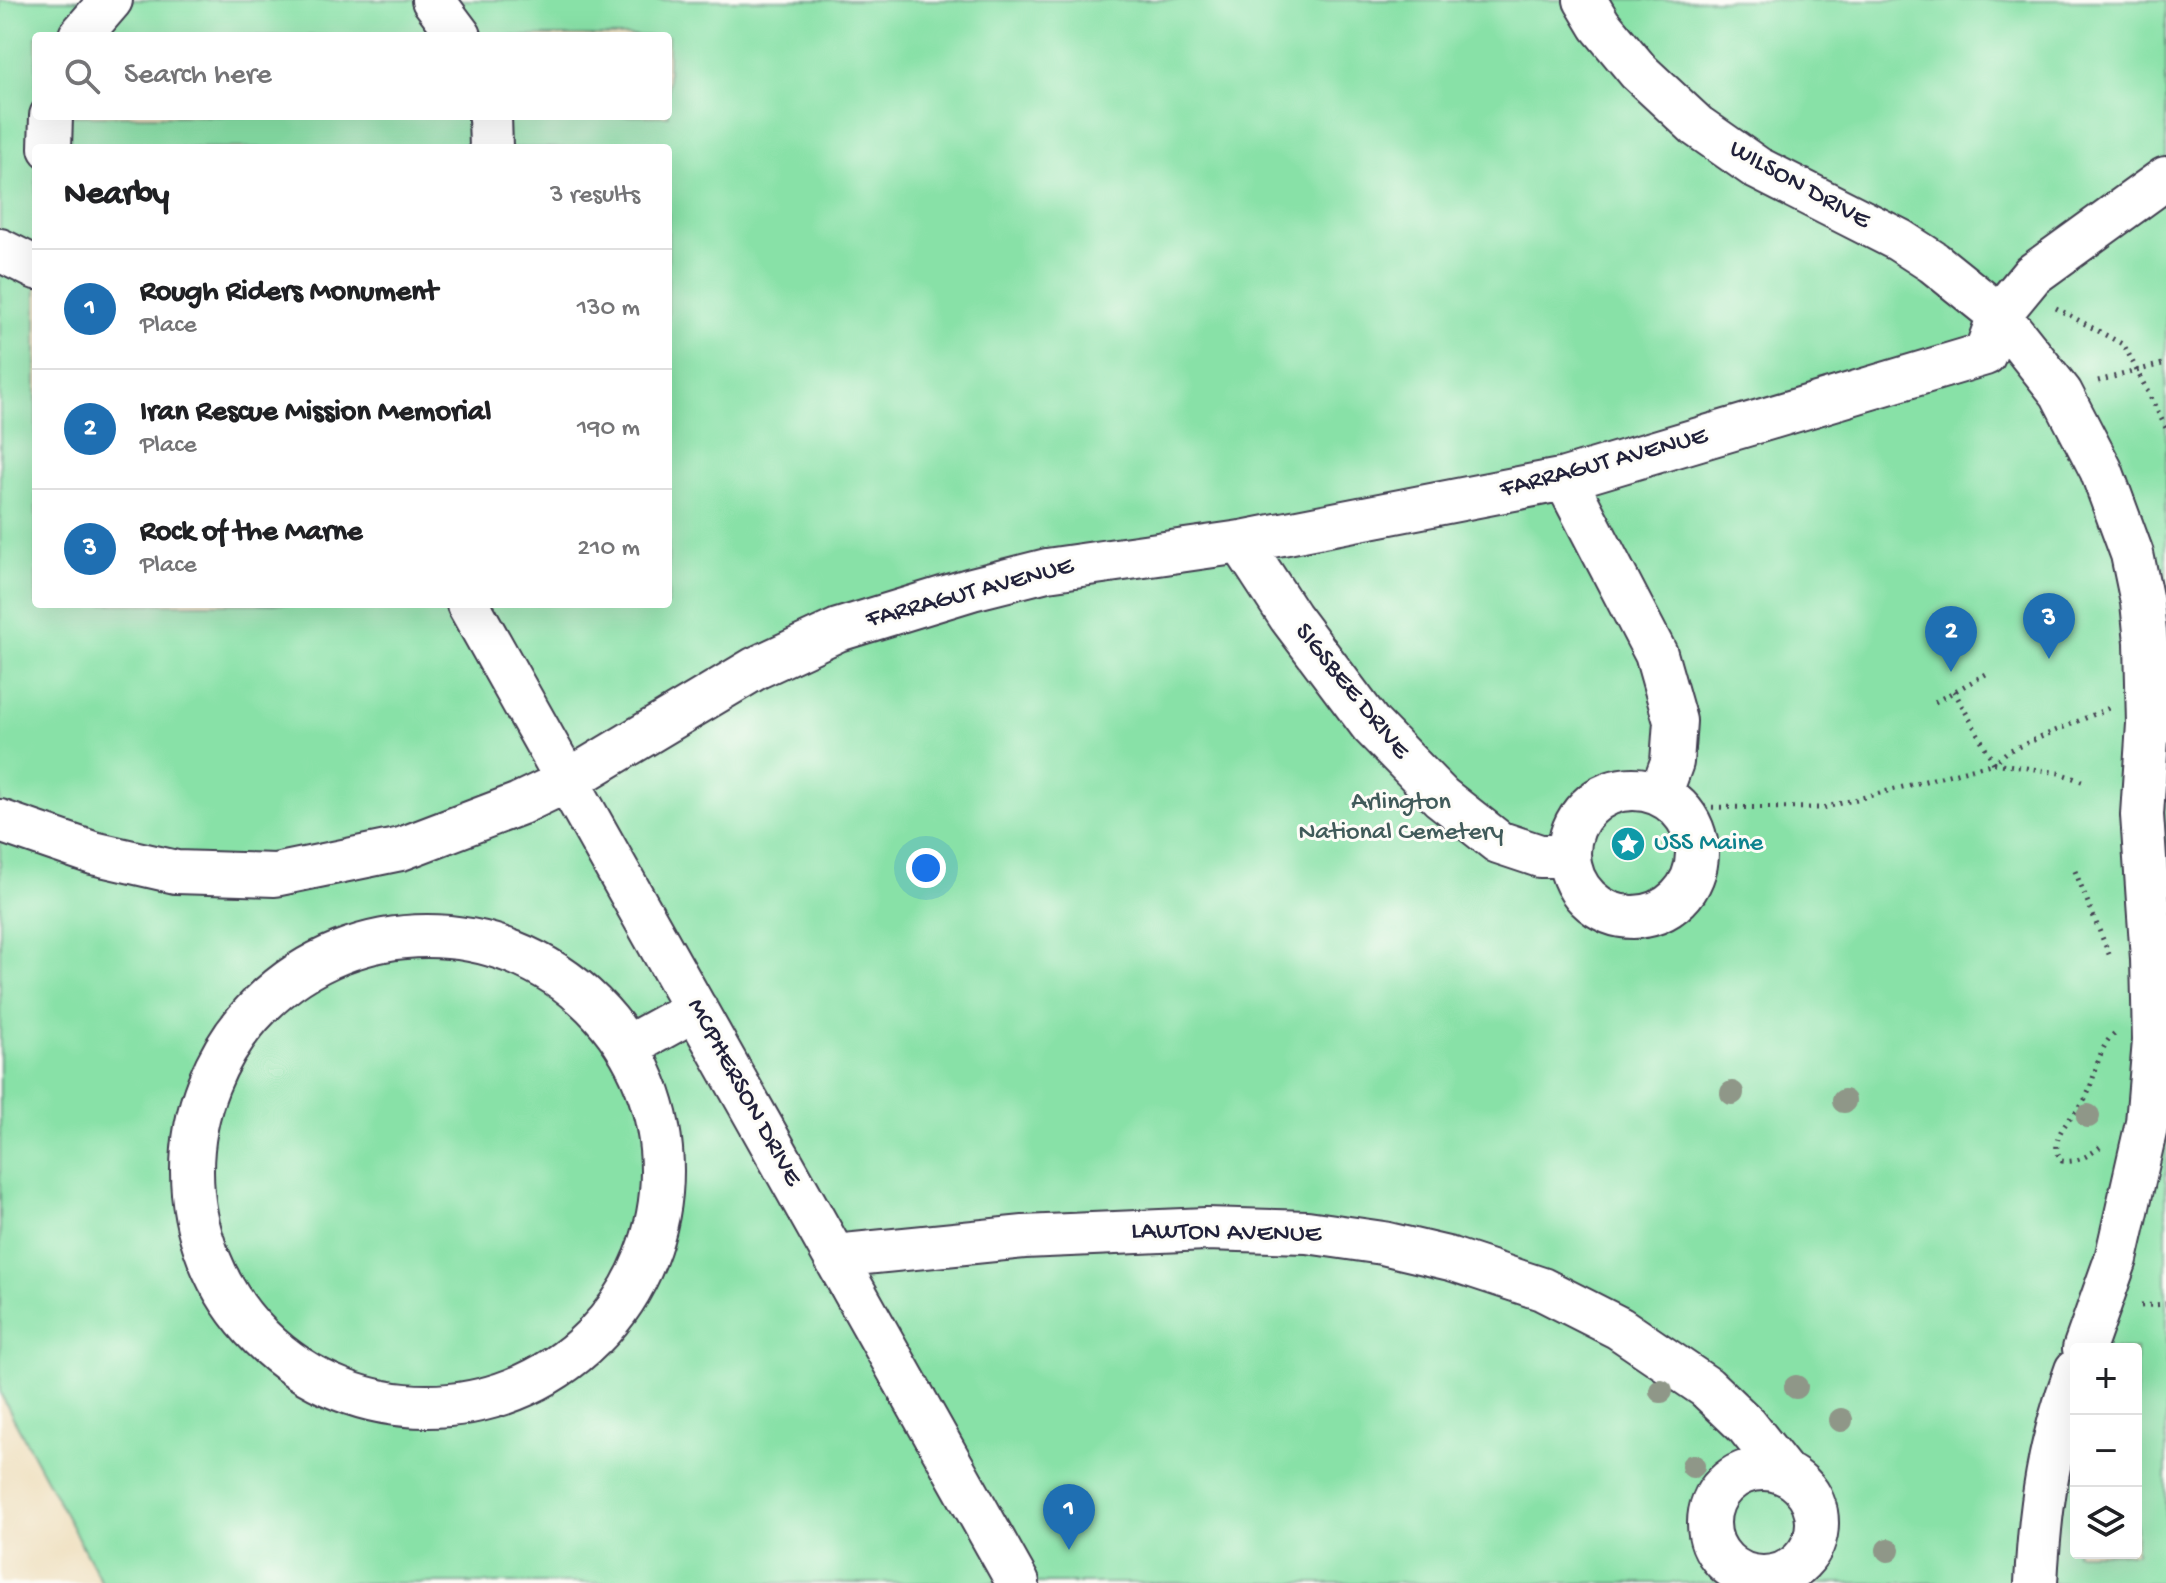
<!DOCTYPE html>
<html lang="en">
<head>
<meta charset="utf-8">
<style>
	:root { --surface:#fff; --page:#f2f2f2; --text:#202124; --muted:#757577; --line:#e0e0e0; --accent:#1f6fb2 }
	body { margin:0; font-family:"Gochi Hand",sans-serif; background:var(--page); color:var(--text) }
	.controls { position:absolute; right:24px; bottom:24px; display:grid; overflow:hidden; border-radius:8px; box-shadow:0 8px 32px #0002 }
	.controls button { width:72px; height:72px; display:grid; place-items:center; padding:0; border:0; border-bottom:2px solid var(--line); background:var(--surface); color:var(--text); font:40px sans-serif }
	.you { position:absolute; left:926px; top:868px; width:28px; height:28px; margin:-20px; border:6px solid #fff; border-radius:50%; background:#1a73e8; box-shadow:0 0 0 12px #1a73e833 }
	.badge { display:grid; place-items:center; width:52px; height:52px; border-radius:50%; background:var(--accent); color:#fff; font-size:26px; font-weight:700 }
	.pin { position:absolute; translate:-50% -66px; filter:drop-shadow(0 2px 4px #0008) }
	.pin::after { content:''; position:absolute; top:42px; width:28px; height:24px; background:inherit; clip-path:polygon(0 0,100% 0,50% 100%) }
	.list { margin:0; padding:0; list-style:none }
	h2 { display:flex; justify-content:space-between; align-items:center; height:104px; margin:0; padding:0 32px; font-size:34px }
	h2 small { font-size:26px; font-weight:400; color:var(--muted) }
	.list li { display:grid; grid-template-columns:52px 1fr auto; gap:24px; align-items:center; box-sizing:border-box; height:120px; padding:0 32px; border-top:2px solid var(--line) }
	.list b { display:block; font-size:30px; white-space:nowrap }
	.list p { margin:0; font-size:26px; white-space:nowrap; color:var(--muted) }
	.list em { font-size:26px; font-style:normal; color:var(--muted) }
	.icon { flex:none; width:44px; height:44px; fill:none; stroke:currentColor; stroke-width:2; stroke-linecap:round; stroke-linejoin:round }
	.map { position:relative; flex:none; width:2166px; height:1583px; overflow:hidden }
	.search { position:absolute; background:var(--surface); box-shadow:0 8px 32px #0002; left:32px; top:32px; width:640px; height:88px; display:flex; align-items:center; gap:20px; box-sizing:border-box; padding:0 28px; border-radius:8px; color:var(--muted); font-size:30px }
	.panel { position:absolute; background:var(--surface); box-shadow:0 8px 32px #0002; left:32px; top:144px; width:640px; height:464px; border-radius:8px }
	.map>svg:first-child { display:block }
	.green { fill:#88e1a7; stroke:#558271; stroke-width:2; fill-rule:evenodd }
	.lines { fill:none; stroke-linecap:round; stroke-linejoin:round }
	.minor-casing { stroke:#413e4f; stroke-width:46 }
	.path { stroke:#413e4f; stroke-width:5; stroke-dasharray:2 6; stroke-linecap:butt }
	.minor { stroke:#fff; stroke-width:42 }
	.tree { fill:#8f9788 }
	.labels { text-anchor:middle; dominant-baseline:central; stroke-width:6; stroke-linejoin:round; paint-order:stroke }
	.street-label { font-size:26px; fill:#22223b; stroke:#fdfcf7 }
	.park-label { font-size:26px; fill:#415b5b; stroke:#fdfcf7 }
	.culture-label { font-size:26px; fill:#0d838f; stroke:#fdfcf7; text-anchor:start }
</style>
</head>
<body>
<div class="map">
<svg width="2166" height="1583" viewBox="0 0 2166 1583">
	<rect width="100%" height="100%" fill="#fdfcf7"/>
	<filter id="ink" filterUnits="userSpaceOnUse"><feTurbulence type="fractalNoise" baseFrequency=".0125" numOctaves="2"/><feDisplacementMap in="SourceGraphic" scale="16" xChannelSelector="R" yChannelSelector="G"/><feConvolveMatrix kernelMatrix="1 2 1 2 8 2 1 2 1" color-interpolation-filters="sRGB"/></filter>
	<filter id="wash" filterUnits="userSpaceOnUse"><feTurbulence type="fractalNoise" baseFrequency=".006" numOctaves="4" result="noise"/><feDisplacementMap in="SourceGraphic" scale="32" xChannelSelector="R" yChannelSelector="G"/><feGaussianBlur stdDeviation="1.8" result="paint"/><feColorMatrix in="noise" values="0 0 0 0 0 0 0 0 0 0 0 0 0 0 0 0 0 1.4 0 .05"/><feComposite in="paint" operator="in"/></filter>
	<g filter="url(#wash)">
		<rect width="100%" height="100%" fill="#efe0c0"/>
		<path class="green" d="M0,0H2166V1583H102L0,1393ZM36,36H668V116H36ZM36,148H668V604H36ZM2076,1349H2136V1553H2076Z"/>
	</g>
	<g filter="url(#ink)">
		<g class="lines">
			<g class="minor-casing">
				<path id="minor" d="M433,0L460,36
					M1585,0L1600,25L1639,72L1697,126L1757,168L1899,240L1933,262L1999,315L2061,393L2101,470L2132,554L2142,602L2146,642L2148,724L2142,815L2152,959L2154,1041L2147,1123L2116,1259L2084,1349
					M80,36L111,0
					M490,116L491,148
					M50,148L51,116
					M0,250L36,268
					M1565,479L1656,654L1675,721L1672,762L1660,795
					M1241,542L1290,617L1371,725L1441,797L1498,842L1540,856H1567
					M468,604L1018,1583
					M1569 853a64 64 0 1 1 128 0a64 64 0 1 1-128 0Z
					M0,821L93,853L176,872L275,875L401,849L519,804L569,780L756,668L838,630L972,589L1047,570L1241,542L1565,479L1985,354L1999,315L2032,275L2166,178
					M192 1171a235 235 0 1 1 470 0a235 235 0 1 1-470 0Z
					M627,1047L696,1009
					M835,1256L1024,1237L1206,1229L1307,1232L1383,1243L1451,1259L1542,1289L1619,1328L1706,1387L1747,1426L1785,1474
					M1709 1523a54 54 0 1 1 108 0a54 54 0 1 1-108 0Z
					M2036,1583C2040,1506 2049,1442 2076,1370"/>
			</g>
			<path class="path" d="M2056,308L2124,345L2166,428
				M2098,381L2166,363
				M1954,691L1994,763L2008,751L2109,708
				M1935,702L1988,673
				M1696,807L1823,808L1994,763L2059,773L2087,783
				M2075,871L2111,959
				M2100,1147C2088,1156 2077,1163 2062,1161C2058,1155 2056,1150 2057,1143C2059,1128 2072,1117 2081,1106C2097,1083 2094,1050 2116,1032
				M2141,1306L2166,1304"/>
			<use href="#minor" class="minor"/>
		</g>
		<g class="tree">
			<circle cx="1732" cy="1093" r="12"/>
			<circle cx="1844" cy="1101" r="12"/>
			<circle cx="2088" cy="1116" r="12"/>
			<circle cx="1796" cy="1387" r="12"/>
			<circle cx="1661" cy="1391" r="12"/>
			<circle cx="1841" cy="1420" r="12"/>
			<circle cx="1693" cy="1466" r="12"/>
			<circle cx="1888" cy="1550" r="12"/>
		</g>
	</g>
	<defs>
		<g id="sight-disc" transform="scale(1.8)"><circle r="9.5" fill="#0f9aa8" stroke="#fdfcf7"/><path d="M0-6L1.8-2.2L6-1.7L2.9 1.2L3.7 5.4L0 3.3L-3.7 5.4L-2.9 1.2L-6-1.7L-1.8-2.2Z" fill="#fff"/></g>
	</defs>
	<g fill-rule="evenodd">
		<use href="#sight-disc" x="1628" y="844"/>
	</g>
	<g class="labels">
		<g class="street-label">
			<text transform="translate(1799 186) rotate(29)">WILSON DRIVE</text>
			<text transform="translate(1604 464) rotate(-15)">FARRAGUT AVENUE</text>
			<text transform="translate(970 594) rotate(-15)">FARRAGUT AVENUE</text>
			<text transform="translate(1351 692) rotate(51)">SIGSBEE DRIVE</text>
			<text transform="translate(743 1093) rotate(61)">MCPHERSON DRIVE</text>
			<text transform="translate(1226 1234) rotate(1)">LAWTON AVENUE</text>
		</g>
		<g class="park-label">
			<text x="1401" y="803">Arlington<tspan x="1401" dy="30">National Cemetery</tspan></text>
		</g>
		<g class="culture-label">
			<text x="1654" y="844">USS Maine</text>
		</g>
	</g>
</svg>
<div class="controls">
<button>+</button>
<button>−</button>
<button><svg class="icon" aria-label="layers" viewBox="0 0 24 24"><path d="M12 4l9 5-9 5-9-5zM3 14l9 5 9-5"/></svg></button>
</div>
<div class="you"></div>
<div class="pin badge" style="left:1069px;top:1550px">1</div>
<div class="pin badge" style="left:1951px;top:672px">2</div>
<div class="pin badge" style="left:2049px;top:659px">3</div>
<div class="search"><svg class="icon" aria-label="search" viewBox="0 0 24 24"><circle cx="10" cy="10" r="6"/><path d="M15 15l6 6"/></svg>Search here</div>
<section class="panel">
<h2>Nearby<small>3 results</small></h2>
<ul class="list">
<li><span class="badge">1</span><div><b>Rough Riders Monument</b><p>Place</p></div><em>130 m</em></li>
<li><span class="badge">2</span><div><b>Iran Rescue Mission Memorial</b><p>Place</p></div><em>190 m</em></li>
<li><span class="badge">3</span><div><b>Rock of the Marne</b><p>Place</p></div><em>210 m</em></li>
</ul>
</section>
</div>
</body>
</html>
